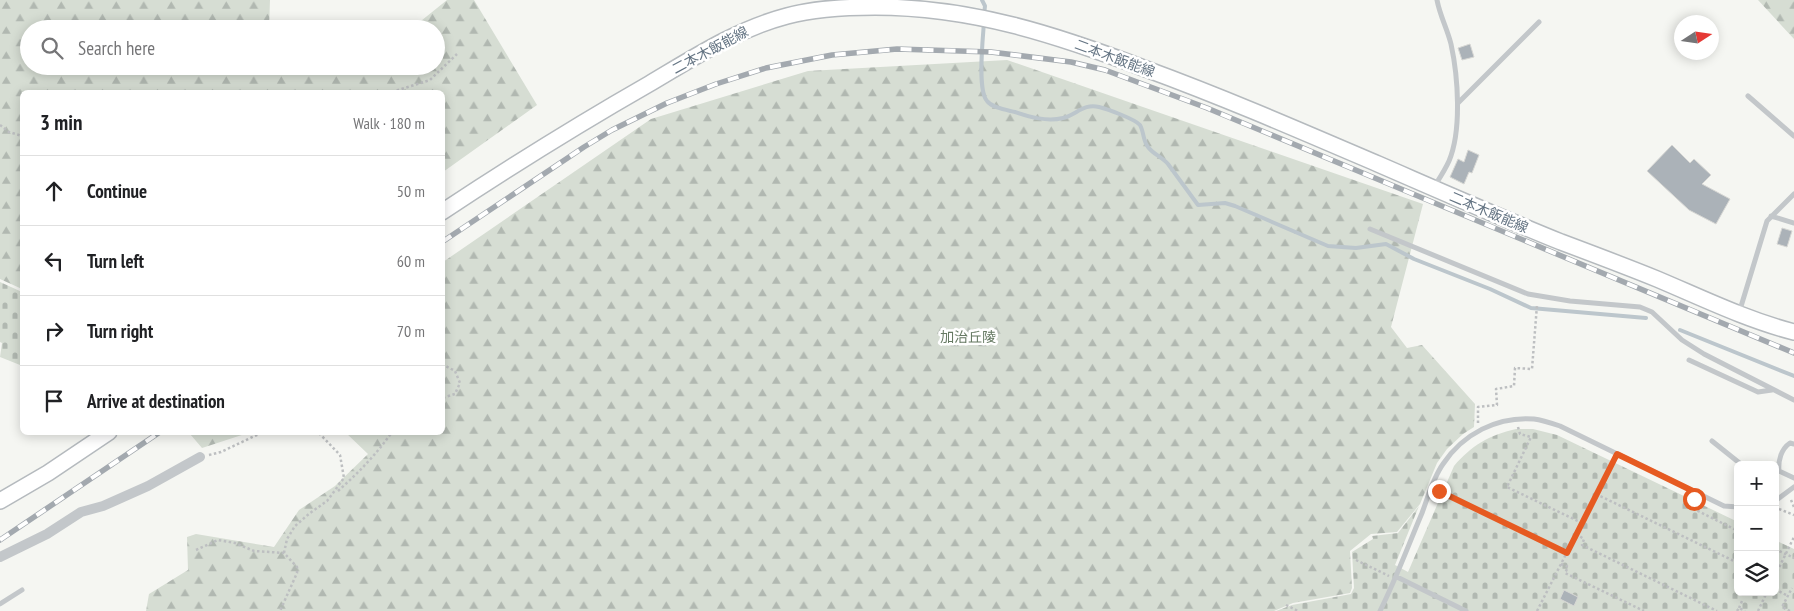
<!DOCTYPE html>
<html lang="en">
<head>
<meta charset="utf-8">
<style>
	:root { --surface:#fff; --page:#f6f6f6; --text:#202124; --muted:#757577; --line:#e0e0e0 }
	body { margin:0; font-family:"PT Sans Narrow","Noto Sans JP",sans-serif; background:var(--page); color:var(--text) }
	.controls { position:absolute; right:15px; bottom:15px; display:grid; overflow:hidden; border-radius:8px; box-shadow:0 2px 12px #0003 }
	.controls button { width:45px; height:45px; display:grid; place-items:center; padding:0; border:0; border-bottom:1px solid var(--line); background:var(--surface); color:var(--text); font:25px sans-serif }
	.compass { position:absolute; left:1674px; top:15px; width:45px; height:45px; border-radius:50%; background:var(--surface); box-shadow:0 2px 12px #0003; rotate:78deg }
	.stop { position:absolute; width:15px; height:15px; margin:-11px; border:4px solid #e65a21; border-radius:50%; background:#fff }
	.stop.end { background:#e65a21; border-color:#fff; box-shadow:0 1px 5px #0008 }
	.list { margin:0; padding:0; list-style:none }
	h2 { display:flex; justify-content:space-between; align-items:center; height:65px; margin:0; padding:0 20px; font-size:21px }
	h2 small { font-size:16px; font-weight:400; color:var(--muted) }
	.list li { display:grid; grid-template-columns:32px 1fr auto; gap:15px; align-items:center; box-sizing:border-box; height:70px; padding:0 20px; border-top:1px solid var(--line) }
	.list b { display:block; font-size:19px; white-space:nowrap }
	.list em { font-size:16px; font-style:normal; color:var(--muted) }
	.icon { flex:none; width:28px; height:28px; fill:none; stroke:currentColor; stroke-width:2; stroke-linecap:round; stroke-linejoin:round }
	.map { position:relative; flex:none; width:1794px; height:611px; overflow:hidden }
	.search { position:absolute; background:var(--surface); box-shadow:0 2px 12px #0003; left:20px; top:20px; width:425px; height:55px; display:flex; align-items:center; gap:12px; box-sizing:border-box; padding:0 18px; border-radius:28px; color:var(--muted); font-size:19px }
	.panel { position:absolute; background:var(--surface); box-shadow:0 2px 12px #0003; left:20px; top:90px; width:425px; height:345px; border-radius:8px }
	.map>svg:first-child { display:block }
	.forest { fill:url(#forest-firs) }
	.cemetery { fill:url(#cemetery-stones) }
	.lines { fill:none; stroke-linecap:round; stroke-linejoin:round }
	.stream { stroke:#bcc6cc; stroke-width:4 }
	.building { fill:#abb2b8; stroke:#d7d7d4 }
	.secondary-casing { stroke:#b5babe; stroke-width:18 }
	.path { stroke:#bdbfc1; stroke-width:2.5; stroke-dasharray:2.5 2.5; stroke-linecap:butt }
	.service { stroke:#c3c7ca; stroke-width:5 }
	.minor { stroke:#c3c7ca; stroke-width:10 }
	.secondary { stroke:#fff; stroke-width:15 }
	.rail-casing { stroke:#a3a9af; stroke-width:5.5 }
	.rail { stroke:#fff; stroke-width:4; stroke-dasharray:11; stroke-linecap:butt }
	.route { stroke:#e65a21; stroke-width:6 }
	.labels { text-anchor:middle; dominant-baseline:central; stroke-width:5; stroke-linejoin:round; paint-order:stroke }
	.street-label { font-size:14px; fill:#647483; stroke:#fff }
	.park-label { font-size:14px; fill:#667a63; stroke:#fff }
</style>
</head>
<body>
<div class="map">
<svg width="1794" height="611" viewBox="0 0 1794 611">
	<defs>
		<pattern id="forest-firs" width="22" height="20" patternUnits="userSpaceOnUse" patternTransform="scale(1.25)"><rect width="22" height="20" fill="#d6ddd3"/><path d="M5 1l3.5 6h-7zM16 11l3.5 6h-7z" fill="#b1b8b1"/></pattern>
		<pattern id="cemetery-stones" width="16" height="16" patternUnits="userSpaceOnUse" patternTransform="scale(1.25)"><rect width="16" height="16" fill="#d6ddd3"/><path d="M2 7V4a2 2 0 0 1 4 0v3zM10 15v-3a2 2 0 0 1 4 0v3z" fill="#b1b8b1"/></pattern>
	</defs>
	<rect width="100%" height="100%" fill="#f5f6f2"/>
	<path class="forest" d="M0,0H270L269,29H29V66H436V29H411L447,0H474L537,105L443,172L442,92H22V289L0,279Z
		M1758,0H1794V39Z
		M1007,60L1423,204L1391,327L1407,348L1422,345L1475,404L1474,427L1463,434L1447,449L1437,463L1420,504L1397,532L1371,534L1350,551L1352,588L1350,593L1293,603L1274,611H146L149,594L188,570L187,537L196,534L274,547L299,510L335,486L368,454L346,433L442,432L443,262L651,119L808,71Z
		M193,432H248V433L202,448L190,434Z"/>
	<path class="cemetery" d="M0,282L22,292V358L20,365L0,357L2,343L0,342Z
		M1516,429H1533L1557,435L1738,522V592H1775V540L1794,549V611H1276L1292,605L1351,594L1354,588L1352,552L1373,539L1372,536L1398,533L1419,506L1395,565L1408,572L1454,466C1471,446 1489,435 1516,429Z"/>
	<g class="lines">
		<path class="stream" d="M982,0L985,6L984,15
			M984,22C983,38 977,90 987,101C992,108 1007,110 1015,112C1030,117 1047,122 1063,118C1076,115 1084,103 1099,107C1107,109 1135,119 1140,125C1144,132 1143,141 1148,147C1153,154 1162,157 1168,164L1198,205L1225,203L1235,206L1328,246L1356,248L1386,244L1414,259L1490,289L1531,308L1646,318
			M1680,330L1794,376"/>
	</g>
	<path class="building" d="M1470,44L1474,57L1462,60L1458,48Z
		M1672,145L1690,163L1694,159L1711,175L1702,184L1730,199L1716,224L1689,210L1647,171Z
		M1468,150L1479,155L1472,173L1469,172L1464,184L1450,177L1458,159L1464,162Z
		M1782,228L1792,231L1787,247L1777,244Z
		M1564,590L1578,597L1574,606L1560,599Z"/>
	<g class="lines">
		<g class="secondary-casing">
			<path id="secondary" d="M442,212C510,167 579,124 649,84C693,58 737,29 787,16C816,8 846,7 875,7C972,7 1057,35 1146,69C1225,98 1301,131 1378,164C1438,190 1499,217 1561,242C1593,254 1625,266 1657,279C1702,298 1747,320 1794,332
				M0,501L48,473L109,432"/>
		</g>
		<path class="path" d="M392,92L430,80L457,54
			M0,125L9,132L22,136
			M442,364L455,371L460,383L455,394L442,398
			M1478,423V407L1497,405L1496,389L1514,386L1515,368L1532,369L1537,305
			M1518,427L1520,434L1531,437L1507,487L1582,523
			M209,455L221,452L263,432
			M338,491C358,473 376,455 392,432
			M1439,491L1567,553
			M1596,494L1738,563
			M1791,500L1794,507
			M1693,501L1690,507L1738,531
			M1779,509L1794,515
			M1576,534L1584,539L1582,545L1717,611
			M1775,549L1794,558
			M196,550L218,540L235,543L254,551L284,553L297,567V573L280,611
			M284,553L287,539L295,526L310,513L327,501L344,478L340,455L318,432
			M1356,560L1389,576
			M1561,564L1568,567L1565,573L1644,611
			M1775,576L1794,537
			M1775,589L1788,596
			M1286,605L1298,611
			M1739,608L1742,601
			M1537,611L1613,462
			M1737,611L1739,608L1745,611
			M1758,611L1767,592
			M1790,611L1782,607L1792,588"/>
		<path class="service" d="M1748,96L1794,136
			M1458,103L1539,22
			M1434,187C1439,179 1445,170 1449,161C1462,130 1458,76 1451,44C1447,28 1440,16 1437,0
			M1771,216L1794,223
			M1370,229L1528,294L1570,301L1640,307L1652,312L1682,340L1704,354L1794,400
			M1739,313L1767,221L1794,194
			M1689,360L1758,392L1772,390
			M1712,441L1742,465
			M1794,444L1790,443C1781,449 1778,461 1779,471L1794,478
			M1775,501L1794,487
			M1397,577L1466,611
			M0,604L22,590
			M1380,611C1396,579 1408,546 1422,513C1428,497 1433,478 1443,464C1463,434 1497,416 1534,419C1542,420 1551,423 1560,426L1724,506L1738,507"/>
		<path class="minor" d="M0,557L47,534L81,512L103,506L148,486L200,457"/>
		<use href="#secondary" class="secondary"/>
		<g class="rail-casing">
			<path id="rail" d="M442,242L584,147L612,130L667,103L716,84L766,68L832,55L897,49L991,52L1071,62L1105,70L1207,108L1794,353
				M0,540L160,432"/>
		</g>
		<use href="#rail" class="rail"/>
	</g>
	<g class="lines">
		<path class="route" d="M1439,491L1567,553L1617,454L1697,493L1694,499"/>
	</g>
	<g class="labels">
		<g class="street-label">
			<text transform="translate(710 50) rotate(-28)">二本木飯能線</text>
			<text transform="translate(1115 58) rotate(20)">二本木飯能線</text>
			<text transform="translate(1489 212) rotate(23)">二本木飯能線</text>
		</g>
		<g class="park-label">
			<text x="968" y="337">加治丘陵</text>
		</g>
	</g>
</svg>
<div class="controls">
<button>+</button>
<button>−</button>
<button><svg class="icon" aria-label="layers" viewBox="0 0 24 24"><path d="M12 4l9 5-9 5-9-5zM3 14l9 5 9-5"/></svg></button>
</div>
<svg class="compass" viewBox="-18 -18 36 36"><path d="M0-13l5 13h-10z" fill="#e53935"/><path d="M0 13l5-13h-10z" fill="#757577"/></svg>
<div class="stop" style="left:1694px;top:499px"></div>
<div class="stop end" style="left:1439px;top:491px"></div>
<div class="search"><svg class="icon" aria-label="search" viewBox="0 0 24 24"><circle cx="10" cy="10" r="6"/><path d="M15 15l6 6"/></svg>Search here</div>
<section class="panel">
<h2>3 min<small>Walk · 180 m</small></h2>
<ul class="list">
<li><svg class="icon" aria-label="ahead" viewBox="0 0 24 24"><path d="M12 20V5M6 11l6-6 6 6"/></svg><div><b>Continue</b></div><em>50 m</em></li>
<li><svg class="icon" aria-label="left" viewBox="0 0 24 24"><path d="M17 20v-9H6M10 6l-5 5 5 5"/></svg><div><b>Turn left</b></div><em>60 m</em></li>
<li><svg class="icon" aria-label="right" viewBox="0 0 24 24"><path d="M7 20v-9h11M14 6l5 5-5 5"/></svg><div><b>Turn right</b></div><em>70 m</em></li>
<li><svg class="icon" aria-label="arrive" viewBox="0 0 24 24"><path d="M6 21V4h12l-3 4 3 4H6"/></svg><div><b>Arrive at destination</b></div></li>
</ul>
</section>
</div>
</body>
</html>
